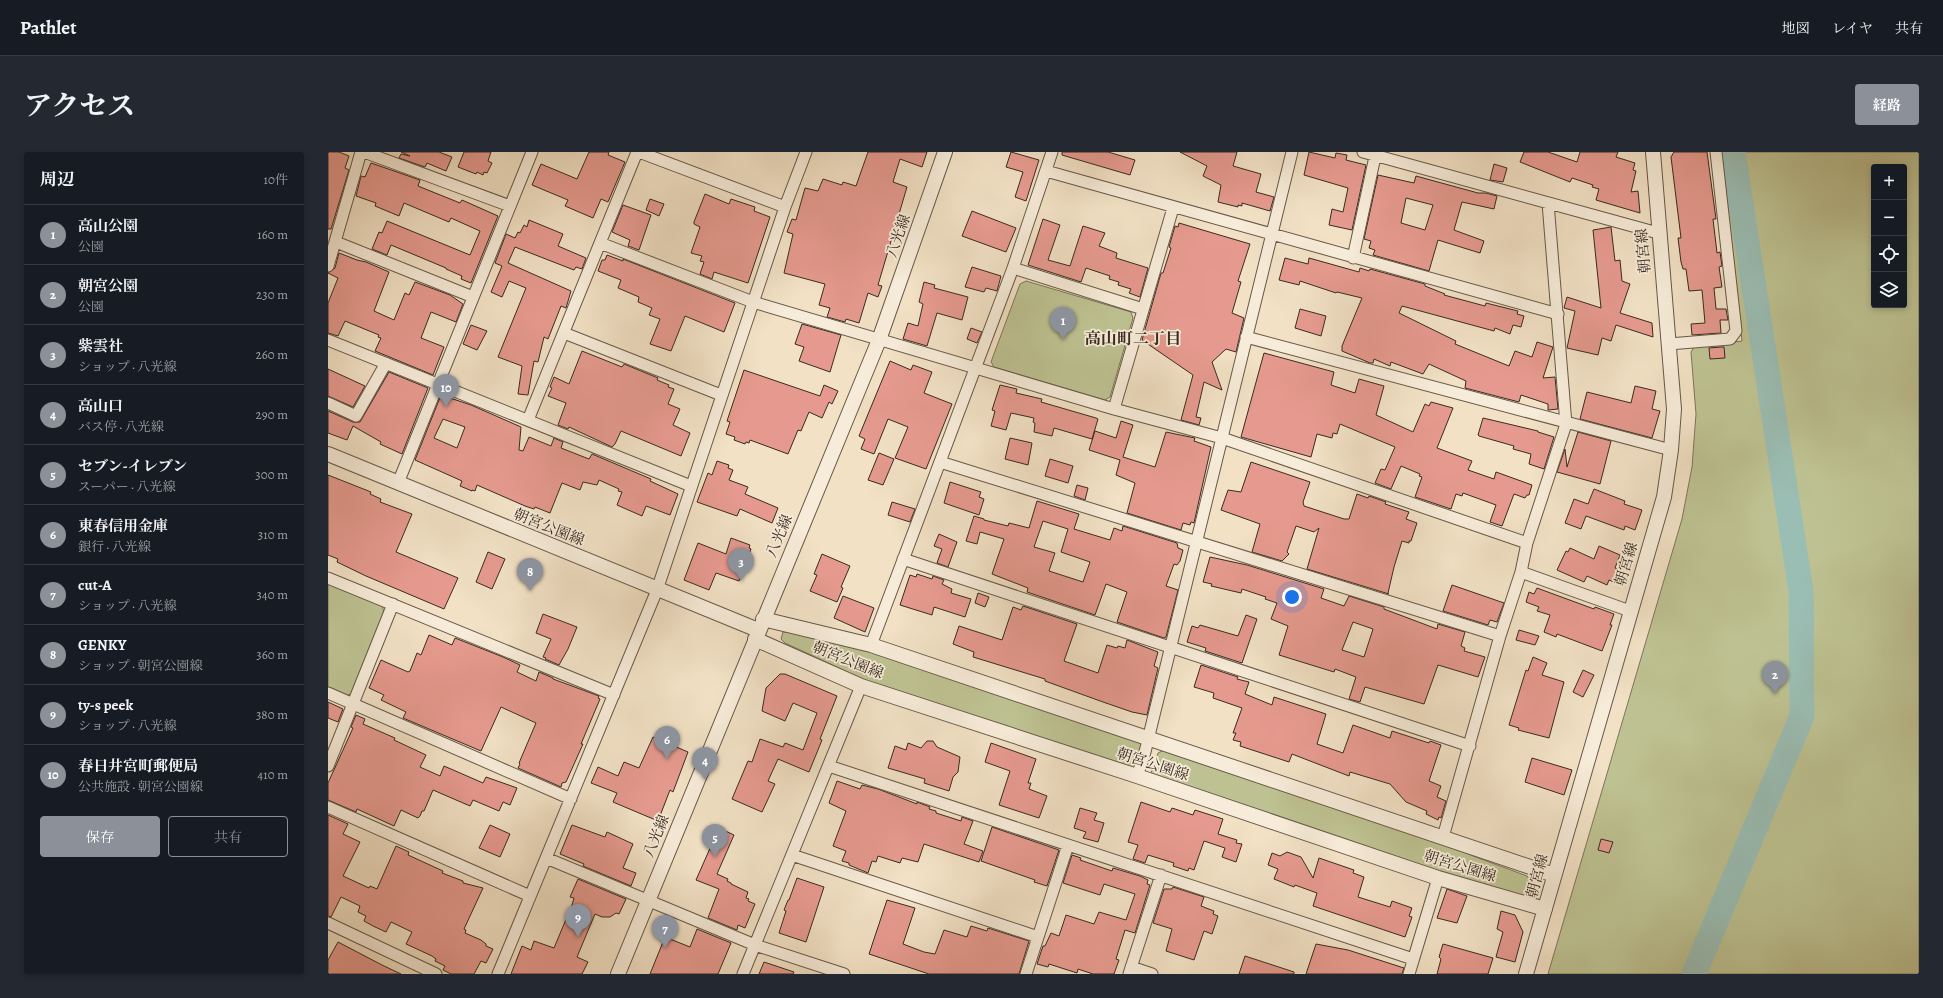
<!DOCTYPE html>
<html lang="ja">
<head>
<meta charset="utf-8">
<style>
	:root { --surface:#171b24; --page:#242831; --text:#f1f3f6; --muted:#9ea1a6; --line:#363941; --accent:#8c9099 }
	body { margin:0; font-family:Alegreya,"Noto Serif JP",serif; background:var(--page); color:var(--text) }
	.controls { position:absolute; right:12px; top:12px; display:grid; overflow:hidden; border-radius:4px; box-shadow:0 2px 6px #0003 }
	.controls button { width:36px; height:36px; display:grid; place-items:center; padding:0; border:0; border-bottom:1px solid var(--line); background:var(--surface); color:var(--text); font:20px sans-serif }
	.you { position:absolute; left:964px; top:445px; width:14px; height:14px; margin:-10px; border:3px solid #fff; border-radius:50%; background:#1a73e8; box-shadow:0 0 0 6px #1a73e833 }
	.badge { display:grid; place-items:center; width:26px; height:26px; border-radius:50%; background:var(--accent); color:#fff; font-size:13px; font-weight:700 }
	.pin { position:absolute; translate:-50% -33px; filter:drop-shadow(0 1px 2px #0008) }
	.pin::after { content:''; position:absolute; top:21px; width:14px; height:12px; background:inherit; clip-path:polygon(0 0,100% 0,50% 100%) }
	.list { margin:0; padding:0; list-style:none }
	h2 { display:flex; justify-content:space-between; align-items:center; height:52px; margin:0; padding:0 16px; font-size:17px }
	h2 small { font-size:13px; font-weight:400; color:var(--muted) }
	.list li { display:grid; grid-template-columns:26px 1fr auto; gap:12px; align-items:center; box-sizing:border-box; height:60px; padding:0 16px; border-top:1px solid var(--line) }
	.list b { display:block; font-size:15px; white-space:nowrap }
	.list p { margin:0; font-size:13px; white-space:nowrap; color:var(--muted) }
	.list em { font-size:13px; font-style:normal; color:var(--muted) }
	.actions { display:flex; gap:8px; padding:12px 16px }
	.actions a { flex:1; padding:9px 0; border:1px solid var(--accent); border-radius:4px; text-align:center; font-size:14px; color:var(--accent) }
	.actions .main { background:var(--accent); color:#fff }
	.icon { flex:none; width:22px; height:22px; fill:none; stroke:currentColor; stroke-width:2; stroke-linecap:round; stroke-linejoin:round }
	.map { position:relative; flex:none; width:1591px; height:822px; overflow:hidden; border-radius:4px }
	header { display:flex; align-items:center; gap:24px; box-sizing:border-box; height:56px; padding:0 20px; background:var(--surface); border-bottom:1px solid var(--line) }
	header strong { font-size:19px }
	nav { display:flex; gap:22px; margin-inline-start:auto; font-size:14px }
	.intro { display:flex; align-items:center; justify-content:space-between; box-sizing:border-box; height:96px; padding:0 24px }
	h1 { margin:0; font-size:28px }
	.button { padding:10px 18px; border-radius:4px; background:var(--accent); color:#fff; font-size:14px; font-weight:700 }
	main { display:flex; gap:24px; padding:0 24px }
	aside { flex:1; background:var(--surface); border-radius:4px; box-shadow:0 2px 6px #0003 }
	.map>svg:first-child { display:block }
	.green { fill:#bec292; stroke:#7b7659; fill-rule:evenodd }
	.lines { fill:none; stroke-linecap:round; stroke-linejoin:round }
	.river { stroke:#9bbeb4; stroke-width:25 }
	.building { fill:#e69a8f; stroke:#382b20; fill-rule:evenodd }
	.minor-casing { stroke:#665849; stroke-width:13 }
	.tertiary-casing { stroke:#665849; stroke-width:16 }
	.minor { stroke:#f7ecd9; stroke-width:11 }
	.tertiary { stroke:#f7ecd9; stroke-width:14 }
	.labels { text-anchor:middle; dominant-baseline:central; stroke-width:3.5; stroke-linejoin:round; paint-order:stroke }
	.street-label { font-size:15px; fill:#382b20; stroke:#f7ecd9 }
	.neighbourhood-label { font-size:16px; font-weight:bold; fill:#382b20; stroke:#f7ecd9 }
</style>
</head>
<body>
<header>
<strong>Pathlet</strong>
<nav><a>地図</a><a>レイヤ</a><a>共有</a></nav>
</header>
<div class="intro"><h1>アクセス</h1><a class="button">経路</a></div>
<main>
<aside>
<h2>周辺<small>10件</small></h2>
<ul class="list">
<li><span class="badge">1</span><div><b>高山公園</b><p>公園</p></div><em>160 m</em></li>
<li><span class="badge">2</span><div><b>朝宮公園</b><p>公園</p></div><em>230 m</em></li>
<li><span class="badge">3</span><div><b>紫雲社</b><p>ショップ · 八光線</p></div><em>260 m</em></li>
<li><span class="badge">4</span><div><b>高山口</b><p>バス停 · 八光線</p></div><em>290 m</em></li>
<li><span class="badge">5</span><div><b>セブン-イレブン</b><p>スーパー · 八光線</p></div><em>300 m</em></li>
<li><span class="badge">6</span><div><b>東春信用金庫</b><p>銀行 · 八光線</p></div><em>310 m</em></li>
<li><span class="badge">7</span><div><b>cut-A</b><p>ショップ · 八光線</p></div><em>340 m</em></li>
<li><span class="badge">8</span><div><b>GENKY</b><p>ショップ · 朝宮公園線</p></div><em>360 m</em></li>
<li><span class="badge">9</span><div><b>ty-s peek</b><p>ショップ · 八光線</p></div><em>380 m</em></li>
<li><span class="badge">10</span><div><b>春日井宮町郵便局</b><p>公共施設 · 朝宮公園線</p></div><em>410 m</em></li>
</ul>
<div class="actions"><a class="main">保存</a><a>共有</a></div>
</aside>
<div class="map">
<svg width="1591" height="822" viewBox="0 0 1591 822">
	<rect width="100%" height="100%" fill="#f2e1c5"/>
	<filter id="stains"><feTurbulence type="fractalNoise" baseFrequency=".005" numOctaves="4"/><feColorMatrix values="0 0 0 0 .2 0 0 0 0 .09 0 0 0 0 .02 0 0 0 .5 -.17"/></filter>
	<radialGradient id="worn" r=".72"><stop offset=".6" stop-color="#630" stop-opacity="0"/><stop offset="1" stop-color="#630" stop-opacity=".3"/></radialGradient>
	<path class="green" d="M1393,0H1591V822H1220L1354,367L1364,315L1368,262L1363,200L1366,195L1414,189ZM1546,15H1576V153H1546Z
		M698,129L803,160L805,166L782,245L777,248L666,215L663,210L692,132Z
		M0,432L54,454L56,460L23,542L17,544L0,537Z
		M455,480L469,481L542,500L807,588L814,592L807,618L552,535L457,491L453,487Z
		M836,598L1104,686L1145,704L1199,724L1206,734L1200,744L1193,746L823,624V621L830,601Z"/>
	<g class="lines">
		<path class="river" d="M1366,822L1474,564L1473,439L1405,0"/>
	</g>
	<path class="building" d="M0,0H11L21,4L17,16L21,18L3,77H0Z
		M73,0H111L124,5L118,19L99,11L97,15L71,6L73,2L82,4Z
		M136,0H163L160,9L164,11L159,21L156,20L155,23L149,20L148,22L130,15Z
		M261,0H281L280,3L297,10L280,50L273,47L265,66L237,54L240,48L204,33L213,12L249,27Z
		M540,0H599L594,15L572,7L565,30L579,35L550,133L554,134L550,145L540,141L531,171L518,167L517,170L499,165L502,156L491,153L497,132L456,121L465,82L459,80L464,67L468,68L477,36L490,39L495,27L514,33L515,30L528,34Z
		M683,0L711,8L698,49L687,45L695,20L678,15Z
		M734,0H780L807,8L802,23L734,3Z
		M852,0H909L905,14L933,22L928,40L946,45L942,59L914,51V54L910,53V55L890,50L893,33L875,24L879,14Z
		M981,0L1007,6L1008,1L1019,3L1018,8L1038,13L1024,78L1001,73L1004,57L1015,60L1020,36L976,23Z
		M1196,0H1220L1249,10L1252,0H1290L1288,5L1307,11L1305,18L1308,19L1303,40L1310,39L1312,61L1268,48L1271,37L1264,35L1265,33L1244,26L1242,30L1192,10Z
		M1346,0H1379L1388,67H1385L1389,101L1392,100L1394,114L1391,115L1394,135L1386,136L1388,157H1398L1400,168H1392L1393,181L1364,183L1363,172L1377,171L1374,138L1361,139L1358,117H1355L1353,110L1350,86H1353L1343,5Z
		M43,11L92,28L90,34L132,51L134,48L170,64L143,131L133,127L134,124L118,117V116L63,93L59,103L44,97L51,80L54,81L59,69L142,103L152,79L123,66L121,70L76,51L71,64L47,54L48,51L28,44L33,24L37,25Z
		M1166,12L1179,16L1175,30L1162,28Z
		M1050,23L1086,31L1088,24L1150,41H1158L1169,44L1166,57L1134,50L1126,78L1156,89L1152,101L1110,88L1101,119L1045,103L1047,98L1041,96L1043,89L1036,87ZM1078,46L1105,53L1097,78L1073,71Z
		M377,42L401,52L403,47L427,55L426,59L442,65L420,131L386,120L384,127L372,122L376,110L372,109L374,104L363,101L372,75L366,72V70Z
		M322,47L336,52L331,64L318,58Z
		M295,53L323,63L311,98L300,94L302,88L284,80Z
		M644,59L688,76L678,100L634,84Z
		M715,67L732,73L720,108L742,114L755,74L777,81L771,94L789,101L788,106L820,116L812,145L801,141L803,137L790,133L791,130L781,127L782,124L758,116L753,130L700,113Z
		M201,68L235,82L230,94L258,106L254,117L248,115L246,118L187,95L180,111L243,139L238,156L233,154L220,187L216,185L210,210L206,209L200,243L190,242L194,214L170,205L198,136L181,129L174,145L163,140L174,114L167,111L178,82L187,86L190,80L192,81L196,73L199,75Z
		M851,71L922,92L910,129L913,130L904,161L916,166L908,200L898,197L884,210L894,238L876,230L868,265L873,266L871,273L853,268L865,223L814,188L833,121H835L843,96L841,95L847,74L850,75Z
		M1283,75L1287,109L1292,108L1294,129L1302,132L1292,161L1324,171L1325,185L1288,173L1283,189L1274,186L1270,203L1239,196L1247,159L1236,156L1239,145L1273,156L1265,78Z
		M11,101L29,108L38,110L61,120L46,159L66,168L77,141L81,143L87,130L122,143L135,152L128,170L103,160L93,186L116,195L105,223L47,199L53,186L50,185L51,183L17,169L10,184L0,181V151L10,126L0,121L7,116Z
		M279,103L295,109V107L407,151L396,180L357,164L343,199L322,192L332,167L321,163L324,156L310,150L311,145L290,136L293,128L270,119L274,108H277Z
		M957,106L980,112L981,106L1031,120L1032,116L1041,119L1042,117L1097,132V134L1117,142L1116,143L1157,154L1158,151L1190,159L1189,162L1196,164L1193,175L1185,173L1182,182L1167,176L1166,179L1074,154L1071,161L1128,189L1127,192L1181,214L1187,199L1204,205L1209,190L1225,195L1215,226L1227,225L1230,257L1220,258V252L1193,243L1191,250L1137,236L1138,229L1101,212L1095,222L1063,210L1062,214L1046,207L1045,211H1042L1014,199V194L1034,146L1009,140L1008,141L972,129L971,133L951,128Z
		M644,115L673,124L669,139L658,136L656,140L637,135Z
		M596,130L607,133L606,136L640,145L634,168L609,161L599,194L575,187L580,171L590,174L595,152L591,150Z
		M972,157L998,164L993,184L967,176Z
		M474,172L513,183L502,220L471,209L476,195L467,192Z
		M143,173L159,179L149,198L135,192Z
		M643,176L654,180L649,191L639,187Z
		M1394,195H1396L1397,206L1382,207L1381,196Z
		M254,199L294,215L296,212L330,226L329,228L341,233L340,235L346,237L340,252L352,257L345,273L362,281L353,304L293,279L287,292L284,295L241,275L240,277L230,273L238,251L220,244L224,236L222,235L226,225L241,232Z
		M936,201L1006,220L1003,233L1027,241L1031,227L1056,234L1048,263L1085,280L1097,252L1101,254L1103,250L1125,256L1109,296L1144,309L1140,318L1166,327L1168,320L1204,333L1201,343H1199L1197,346L1186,342L1174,374L1162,370L1168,353L1135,341L1134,344L1128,342L1123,357L1087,345L1094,325L1091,324L1092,322L1073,314L1063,337L1047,331L1053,317L1057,318L1067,295L1012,272L1009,282L1005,281L1004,286L989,282L983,305L913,285Z
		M562,209L583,218L585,213L604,220L596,241L624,252L598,317L567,306L580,275L560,267L546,302L533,297L537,287L531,284Z
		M0,217L37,234L25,255L0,244Z
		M416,218L492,244L496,233L510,239L504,252L501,250L494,266L481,260L473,279L470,278L460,302L422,288L421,291L418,290L417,292L406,288L407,285L398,282L402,270L399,269Z
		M61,220L100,236L74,302L52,292L53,290L25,274L19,288L0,281V259L25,270H32Z
		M672,233L689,237L688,241L714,247L713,250L768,266L770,267L764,287L726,276L724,284L706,280L707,271L705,270L706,266L683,261L678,278L663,274L667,259L664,258Z
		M1307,234L1328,239L1324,257L1332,259L1324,286L1252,267L1259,240L1303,251Z
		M113,243L143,253L193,275L191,298L195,299L201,285L223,294L226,286L235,290L233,296L261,307L264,302L323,327L322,329L350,342L342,363L318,354L314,364L289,353L294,340L290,339L291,337L271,328L269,333L255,330L252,338L234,331L222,361L207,355L206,357L197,354L149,333L147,339L144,338V339L132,334L134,329L87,308ZM115,267L137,275L129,296L106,286Z
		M1155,266L1210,279V280L1226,285L1216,317L1201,312L1203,302L1185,297L1186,294L1151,284L1150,283Z
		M793,269L805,273L795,305L827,315L838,280L867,286L866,289L883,295L866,371L863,370L862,373L855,371L853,378L799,361L807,331L788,323L792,308L761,298L767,279L788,286Z
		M1250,280L1283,289L1272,332L1229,320L1237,297L1239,315Z
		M682,286L704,291L700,313L677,307Z
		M551,301L566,307L555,333L540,328Z
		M722,307L745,314L740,331L717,324Z
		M389,309L401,313L400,316L405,318L401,328L420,335L417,342L450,356L444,371L412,357L409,364L369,350L380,321L384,323Z
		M923,310L982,330L975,350L976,354L1016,367H1021L1029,342L1040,346L1041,344L1058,350L1057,352L1081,360L1078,367L1089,371L1083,389H1081V391L1074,389L1066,415L1060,441L1061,442L979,417L991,376L986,380L968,374L959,400L961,402L954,409L924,400L932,372L893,358L900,338L913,340Z
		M0,323L43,340L42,342L53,347L52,350L84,362L68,400L130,426L116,457L38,424L9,410L10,407L0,403Z
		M622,330L653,340L651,345L656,347L651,363L616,351Z
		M749,333L760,336L757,348L746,344Z
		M1266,337L1297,349L1296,352L1314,358L1307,378L1297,374L1296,378L1258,364L1253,377L1237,371L1246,347L1260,352Z
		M709,349L751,362L746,377L782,388L786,376L794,379L795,374L849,391L850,396L855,398L852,409L849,413L846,412L838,434L850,438L838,485L836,486L789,470L799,440L778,432L767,463L699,440L700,436L664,422L676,387L652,380L649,392L638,389L646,364L656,367V368L680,374L681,371L701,376ZM715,369L740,377L733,400L762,410L755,430L721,419L727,401L706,395Z
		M564,350L587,357L582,370L560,363Z
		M611,382L629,390L620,415L609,411L614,397L606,394Z
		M403,386L422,393L421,396L423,397L411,429L388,421L381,438L356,428L370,391L398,402Z
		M1271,394L1292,403L1287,416L1296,420L1291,432L1281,428L1279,433L1259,424L1256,430L1229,418L1238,399L1240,400L1242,396L1266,407Z
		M160,400L177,407L164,437L148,430Z
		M494,402L522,414L513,435L515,436L509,450L482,439L489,423L486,422Z
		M882,405L919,413L996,437L993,446L1016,454L1021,444L1056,455V457L1109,477L1110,472L1137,480L1133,494L1137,496L1136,499L1157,505L1150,525L1110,513L1096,552L1037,535L1032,550L1021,547L1028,525L1007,517L1006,520L951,503L960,474L943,467L949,451L937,447L938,445L914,437L913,441L883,434L884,432L875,430ZM1025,470L1045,477L1036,505L1014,498Z
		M589,422L604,427L605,424L616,428L614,432L624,437L623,441L643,447L637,465L606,455L604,463L572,453L582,423L588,425Z
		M1124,433L1176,451L1169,470L1162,468L1160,473L1115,459Z
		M1209,436L1266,457L1267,455L1286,462L1282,473H1284L1274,499L1229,482L1228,485L1216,480L1222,463L1209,459L1211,455L1198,450L1201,440L1206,442Z
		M650,441L661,445L657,455L647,451Z
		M515,444L546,456L537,480L506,466Z
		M695,454L749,472L736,509L770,521L779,493L789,496L790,494L797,496L799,488L830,500L826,514L830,516L819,563L804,560L775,550L717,529V527L645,505L646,500L625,492L631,474L674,488L685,455L693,458Z
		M215,462L249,475L240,497L231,513L217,507L218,506L215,505L223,487L208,481Z
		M918,463L929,467L914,511L877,499L878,496L859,490L864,474L870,476L872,473L910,484Z
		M1191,478L1211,484L1207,493L1188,488Z
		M101,483L124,493L127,486L175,505L192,513L189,520L208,529L211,520L225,526V527L271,544L270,546L272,547L253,592H255L238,630L234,631L233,635L190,616L192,612L191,611L208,571L173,555L153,599L75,566L78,560L53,548L56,543L41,536L53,508L80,520L82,519L89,501L93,503Z
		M1205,505L1219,511L1214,523L1236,530L1221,586L1190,578L1191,576L1181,573L1198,518L1200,519Z
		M873,513L910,525L909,527L921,530L917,542L944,553L946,545L998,562L989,592L1015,601L1025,573L1062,586L1064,579L1101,591L1102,589L1113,593L1101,629L1113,634L1109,645L1118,649L1113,666L1111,665L1110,668L1098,662L1099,659L1078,650L1062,632L1022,620L1021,624L964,602L961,610L912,594L913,590L905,588L908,581H905L914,556L885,546L886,541L866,535Z
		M1255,518L1266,523L1255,545L1245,540Z
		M452,522H457L509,544L492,587L494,588L481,620L450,607L440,629L447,632L434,660L404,647L420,609L424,610L432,587L455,595L457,591L475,598L489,561L465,551L457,569L434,559L438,536Z
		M0,550L15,557L10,570L0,566Z
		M28,563L37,567L35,572L67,586L66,588L98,603L92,615L112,624L116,614L155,631L158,625L189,636L182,653L175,650L171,659L145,648L142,654L105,638L96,659H94L92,664L90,666L73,658L66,674L29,657L28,660L0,648V631L25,576L23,575Z
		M325,585L360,600L345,640L342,638L330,669L285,650L289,641L263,631L270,615L290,624L296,610L311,616Z
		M599,589H605L609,595L632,605L630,620L625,625L621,639L596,631L597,627L560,616L567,594L578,598L580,591L593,596Z
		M663,591L708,607L700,631H703L701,637L719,644L711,666L671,653L682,619L657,610Z
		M1204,606L1244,618L1236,643L1197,630Z
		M509,629L532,637L534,633L550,637L589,652V650L602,655L601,657L608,659V661L633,669L634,665L645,669L636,692L655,699L651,710L596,692L590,710L574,706L572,711L550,704L548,710L544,709L540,721L521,713V711L514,709L518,699L505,694L518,659L501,651Z
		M813,650L842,660L844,656L865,663L867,658L895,667L890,682L909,688L908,691L914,692L908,710L894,705L897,696L876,689L866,718L861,716L860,719L845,714L846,711L820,703L817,711L805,707L810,693L800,690Z
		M752,656L769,661L766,668L776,671L770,690L755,686L758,680L746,676Z
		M0,663L20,672L15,682L32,690L15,724L41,736L42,734L49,737L68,694L81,700L80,703L115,719L114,721L135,729V731L155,736L136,777L138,778L137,781L153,788L158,792V794L165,797L158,811L153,809L146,822H123L115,818L117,814L107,809L108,807L104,804L78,792L84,780L63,770L58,780L45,774L36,769L38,764L30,760L32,754L13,745L3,765L0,764Z
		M162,673L182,682L172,705L151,696Z
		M244,673L277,685L279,680L305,692L295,716L308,721L303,734L255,714L256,712L232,702Z
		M664,675L731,698L719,734L706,730L707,728L653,709Z
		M391,676L406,683L389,722L400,727L399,729L403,731V732L420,740L418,746L421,747L420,749L427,752L417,776L410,773L409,778L380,766L391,737L368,728Z
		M1273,687L1285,690L1281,701L1270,698Z
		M959,700L973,705L985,726L991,706L1026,718L1025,721L1036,725L1030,745L1062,755L1064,749L1084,756L1081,764L1084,765L1077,785L985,754L989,741L967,733L966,735L946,727L950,717L940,713L944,701L952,704Z
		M744,703L753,706L752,708L784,719L785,716L812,724L820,728L819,732L822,733L807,781L797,778L788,807L791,808L786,822H765L750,817L749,821L721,812L720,815L709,812L715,794H717L723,781L731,784L738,763L766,772L771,760L798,768L807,742L776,732L772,743L735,731Z
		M469,726L496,735L478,790L451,781L458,759L456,758L460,748H461Z
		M250,727L298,747L291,762L288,761L282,765H274L267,762L249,805L260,810L254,822H183L194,794L203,798L206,789L226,796L244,753L246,746L242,745Z
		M845,735L876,745L873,754L886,759L885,762L890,764L884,782L876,779L866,808L838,799L844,777L825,771L836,737H844Z
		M1119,737L1139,744L1129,771L1109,766Z
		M559,748L587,756L575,792L596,800L607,802L616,778L639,785L643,774L659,779L660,776L701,789L691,822H601L541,802Z
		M1173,759L1187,763L1195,780L1187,810L1168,805L1175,780L1169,777Z
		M369,777L403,791L390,822H322L337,785L362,795Z
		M10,790L54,813L73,822H0V808Z
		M988,792L1020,798L1076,816L1074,822H978Z
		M1115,792L1165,806L1160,822H1109L1113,807L1111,805Z
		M917,804L966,820V822H911Z
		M436,810L466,820L465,822H431Z"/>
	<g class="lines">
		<g class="minor-casing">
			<path id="minor" d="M36,0L182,54
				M311,0L457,55
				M1035,0L1330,81
				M718,19L1230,162
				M8,90L145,145
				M272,91L425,150L786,257L894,286L1199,391
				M1025,106L1048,0
				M0,114L33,0
				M685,116L815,157
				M236,181L393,243
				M918,185L1343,298
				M0,188L363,334
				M1341,192L1402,187L1408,179L1388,0
				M0,251L28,264L58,211
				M786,257L845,56
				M200,268L309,0
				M612,310L1172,484
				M70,331L204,0
				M575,407L1142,594
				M1193,420L1302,459
				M0,426L286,543
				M543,493L685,116L724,0
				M0,541L243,647
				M0,614L65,452
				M501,614L1085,807
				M809,624L816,604L964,0
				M0,655L202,744
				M1115,685L1172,484L1193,420L1199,391L1238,272L1220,51
				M464,703L710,785
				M218,706L427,793L516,822
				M0,771L108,822
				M803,815L824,822
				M170,822L329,438L457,55L478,0
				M415,822L533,534
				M698,822L740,693
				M801,822L833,723
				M1081,822L1110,726"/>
		</g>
		<g class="tertiary-casing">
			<path id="tertiary" d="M0,302L430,478
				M435,467L543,493L1226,723
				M427,487L533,534L809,624L1110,726L1217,757
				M290,822L551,188L617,0
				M1198,822L1336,345L1343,298L1346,257L1325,0"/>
		</g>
		<use href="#minor" class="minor"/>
		<use href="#tertiary" class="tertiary"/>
	</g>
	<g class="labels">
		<g class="street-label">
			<text transform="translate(570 84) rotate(-71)">八光線</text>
			<text transform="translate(1315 99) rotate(-95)">朝宮線</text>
			<text transform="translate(221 375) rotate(22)">朝宮公園線</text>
			<text transform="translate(451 384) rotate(-67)">八光線</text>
			<text transform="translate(1298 412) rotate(-73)">朝宮線</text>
			<text transform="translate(520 508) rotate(22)">朝宮公園線</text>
			<text transform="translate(825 612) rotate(18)">朝宮公園線</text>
			<text transform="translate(328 684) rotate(-68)">八光線</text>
			<text transform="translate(1132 714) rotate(17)">朝宮公園線</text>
			<text transform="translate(1209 724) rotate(-75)">朝宮線</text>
		</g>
		<g class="neighbourhood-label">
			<text x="805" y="187">高山町二丁目</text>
		</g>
	</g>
	<rect width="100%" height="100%" filter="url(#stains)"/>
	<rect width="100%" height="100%" fill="url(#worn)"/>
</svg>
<div class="controls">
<button>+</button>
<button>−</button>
<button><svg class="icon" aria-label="locate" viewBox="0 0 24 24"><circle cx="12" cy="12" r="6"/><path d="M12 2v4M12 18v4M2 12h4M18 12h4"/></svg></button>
<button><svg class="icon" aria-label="layers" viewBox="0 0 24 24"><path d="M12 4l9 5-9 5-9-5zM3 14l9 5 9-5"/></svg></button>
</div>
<div class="you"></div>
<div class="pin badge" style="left:735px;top:188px">1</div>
<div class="pin badge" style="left:1447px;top:542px">2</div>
<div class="pin badge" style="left:413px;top:429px">3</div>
<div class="pin badge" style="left:377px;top:628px">4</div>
<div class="pin badge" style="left:387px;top:705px">5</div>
<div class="pin badge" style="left:339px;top:607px">6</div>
<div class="pin badge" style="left:337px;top:796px">7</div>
<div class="pin badge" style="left:202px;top:439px">8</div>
<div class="pin badge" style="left:250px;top:785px">9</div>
<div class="pin badge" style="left:118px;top:255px">10</div>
</div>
</main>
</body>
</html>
